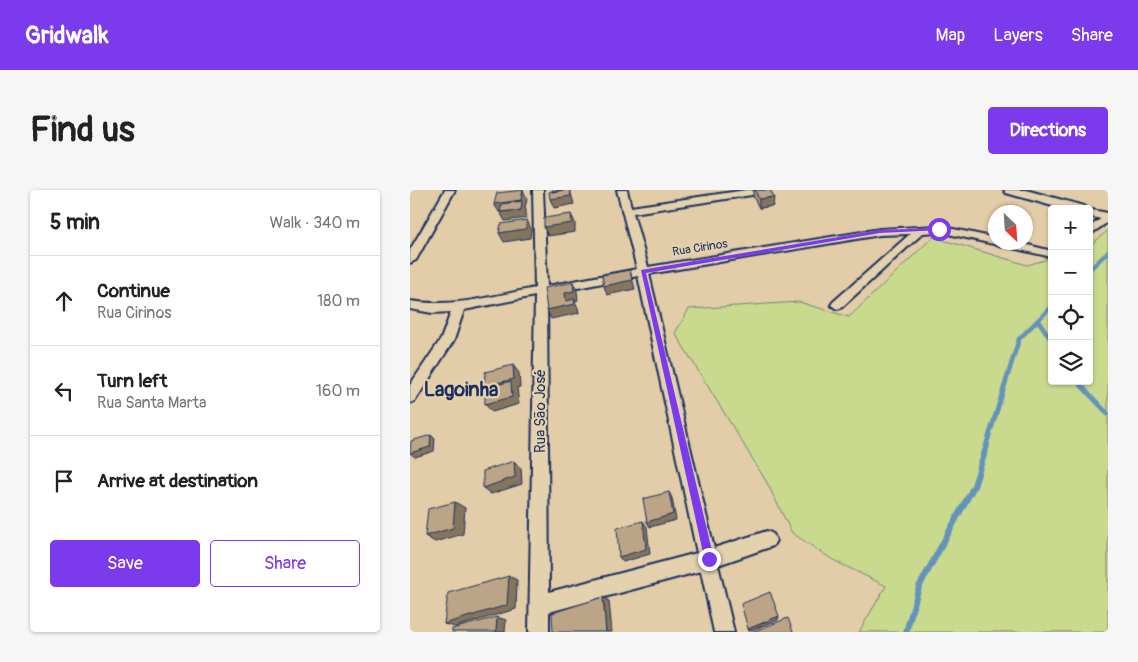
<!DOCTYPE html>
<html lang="en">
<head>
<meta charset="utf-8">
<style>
	:root { --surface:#fff; --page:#f6f6f6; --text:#222; --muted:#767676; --line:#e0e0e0; --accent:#7c3aed }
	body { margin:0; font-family:Pangolin,sans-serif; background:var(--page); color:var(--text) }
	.controls { position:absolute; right:15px; top:15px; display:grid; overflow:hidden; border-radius:5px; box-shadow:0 1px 4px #0004 }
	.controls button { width:45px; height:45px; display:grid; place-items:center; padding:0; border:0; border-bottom:1px solid var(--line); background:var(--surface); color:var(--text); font:25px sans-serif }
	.compass { position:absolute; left:578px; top:15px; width:45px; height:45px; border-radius:50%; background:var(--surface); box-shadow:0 1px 4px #0004; rotate:155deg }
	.stop { position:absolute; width:15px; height:15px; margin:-11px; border:4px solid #7c3aed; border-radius:50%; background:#fff }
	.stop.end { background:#7c3aed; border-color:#fff; box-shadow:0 1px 5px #0008 }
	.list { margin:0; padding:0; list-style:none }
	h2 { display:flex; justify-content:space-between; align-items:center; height:65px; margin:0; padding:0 20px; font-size:21px }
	h2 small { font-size:16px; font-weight:400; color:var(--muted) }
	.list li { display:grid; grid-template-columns:32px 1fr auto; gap:15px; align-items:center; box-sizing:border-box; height:90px; padding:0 20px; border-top:1px solid var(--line) }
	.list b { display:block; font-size:19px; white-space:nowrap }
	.list p { margin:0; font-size:16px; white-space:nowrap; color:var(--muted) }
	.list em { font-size:16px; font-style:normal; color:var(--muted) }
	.actions { display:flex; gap:10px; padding:15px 20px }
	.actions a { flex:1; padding:11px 0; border:1px solid var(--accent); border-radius:5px; text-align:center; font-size:18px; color:var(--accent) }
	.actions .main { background:var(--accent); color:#fff }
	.icon { flex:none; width:28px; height:28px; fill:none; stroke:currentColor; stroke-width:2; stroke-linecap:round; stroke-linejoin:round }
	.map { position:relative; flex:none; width:698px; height:442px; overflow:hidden; border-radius:5px }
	header { display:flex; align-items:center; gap:30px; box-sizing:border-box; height:70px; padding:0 25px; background:var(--accent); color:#fff }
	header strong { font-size:24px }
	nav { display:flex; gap:28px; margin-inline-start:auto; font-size:18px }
	.intro { display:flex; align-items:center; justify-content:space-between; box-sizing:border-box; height:120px; padding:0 30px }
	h1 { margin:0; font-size:35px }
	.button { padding:12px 22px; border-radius:5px; background:var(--accent); color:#fff; font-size:18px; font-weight:700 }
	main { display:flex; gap:30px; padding:0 30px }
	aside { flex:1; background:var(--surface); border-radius:5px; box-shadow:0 1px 4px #0004 }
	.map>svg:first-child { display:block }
	.green { fill:#c9d98d; stroke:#728476 }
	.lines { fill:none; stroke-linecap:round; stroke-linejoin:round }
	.stream-far2 { stroke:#6493ba; stroke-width:4 }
	.stream-far1 { stroke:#6493ba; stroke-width:4.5 }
	.stream { stroke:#6493ba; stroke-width:6 }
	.street-casing { stroke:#1b2f5e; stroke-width:4 }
	.secondary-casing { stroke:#1b2f5e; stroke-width:4 }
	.street { fill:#e4d2af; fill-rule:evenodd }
	.secondary { fill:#e4d2af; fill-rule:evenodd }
	.wall { fill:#a28e73; stroke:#1b2f5e }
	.shaded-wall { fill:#84745e; stroke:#1b2f5e }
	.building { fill:#bca586; stroke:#1b2f5e }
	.route { fill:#7c3aed }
	.labels { text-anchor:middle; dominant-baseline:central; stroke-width:4.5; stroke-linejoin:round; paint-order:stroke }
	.far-street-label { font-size:12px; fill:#1b2f5e; stroke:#e4d2af }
	.street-label { font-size:15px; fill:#1b2f5e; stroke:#e4d2af }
	.district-label { font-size:20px; font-weight:bold; fill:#1b2f5e; stroke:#e4d2af }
</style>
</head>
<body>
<header>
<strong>Gridwalk</strong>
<nav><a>Map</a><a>Layers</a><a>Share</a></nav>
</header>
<div class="intro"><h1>Find us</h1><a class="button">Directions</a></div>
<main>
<aside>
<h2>5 min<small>Walk · 340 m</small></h2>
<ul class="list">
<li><svg class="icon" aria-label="ahead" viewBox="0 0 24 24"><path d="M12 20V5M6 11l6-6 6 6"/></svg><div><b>Continue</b><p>Rua Cirinos</p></div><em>180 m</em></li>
<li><svg class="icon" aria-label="left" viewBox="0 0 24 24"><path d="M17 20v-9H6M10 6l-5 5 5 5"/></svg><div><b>Turn left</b><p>Rua Santa Marta</p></div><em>160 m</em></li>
<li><svg class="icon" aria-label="arrive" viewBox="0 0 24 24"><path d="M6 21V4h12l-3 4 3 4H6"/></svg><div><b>Arrive at destination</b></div></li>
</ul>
<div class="actions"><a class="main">Save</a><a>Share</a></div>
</aside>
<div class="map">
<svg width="698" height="442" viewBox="0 0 698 442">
	<rect width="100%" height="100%" fill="#e2cda8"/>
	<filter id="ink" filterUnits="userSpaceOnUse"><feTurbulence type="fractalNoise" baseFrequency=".02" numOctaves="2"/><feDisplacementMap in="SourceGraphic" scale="10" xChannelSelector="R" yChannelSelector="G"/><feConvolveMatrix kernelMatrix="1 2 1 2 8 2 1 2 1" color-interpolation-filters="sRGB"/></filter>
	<g filter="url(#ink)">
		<path class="green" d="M698,40V442H449L476,396L423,370L382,343L356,291L265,143L279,119L389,112L439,127L523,47L617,75L642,68V191H679V57Z"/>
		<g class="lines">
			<path class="stream-far2" d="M679,80L698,62"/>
			<path class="stream-far1" d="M628,130L642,151
				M667,191L698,224
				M576,256L609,149L642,116"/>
			<path class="stream" d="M496,442L509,397L564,296L577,255"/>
			<g class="street-casing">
				<path id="street" d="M35,0H45L6,70L0,73V60Z
					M123,0H133L137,96L227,79L207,0H217L221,17L336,0H360L355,3L223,23L238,77L470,39L529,36L586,48V52H606L642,61V67L529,42L513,43L431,118L427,119L421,115L423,112L500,44L470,45L239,84L304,358L357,341L363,344L366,350L363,356L308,375L324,442H304L291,381L139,422V442H119L125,106L54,120L44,150L5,211L0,213V195L31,149L41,122L22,123L0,119V111C43,118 83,106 125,98ZM228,86L287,363L139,402L137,104Z
					M698,24V32L679,45V37Z"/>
			</g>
			<g class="secondary-casing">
				<path id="secondary" d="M594,0H616L674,16L676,19L698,23V31L679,26V19H653L596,3Z"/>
			</g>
			<use href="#street" class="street"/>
			<use href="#secondary" class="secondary"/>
		</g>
		<path class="wall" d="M343,0H360L363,16L349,18L343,6Z"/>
		<path class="shaded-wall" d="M113,0L117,9L115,18L116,20V28L95,31L90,22L111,20L89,22L84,14Z
			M160,0L164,14L144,18L140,9Z
			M364,7L363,16L349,18V9Z
			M161,24L165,33V42L138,46L134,37Z
			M117,30L121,39L120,48L94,52L89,43Z
			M220,80L225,99L197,105L194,96Z
			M163,92L167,101L168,110L165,111L168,118L169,123L141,129L137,120L156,111L155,103Z
			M103,175L109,183L110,197L107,198L109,214L82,222L75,214L81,204L74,196Z
			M21,245L25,249L24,261L5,267L0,263Z
			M104,271L111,278L112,294L81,304L73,298Z
			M259,302L262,308L266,330L240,337L237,332Z
			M45,312L55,318L53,344L25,352L15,346Z
			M233,331L237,337L240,364L213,372L209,367Z
			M99,386L107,390L106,419L45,437L34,434Z
			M193,407L199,411L202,442H196Z
			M369,426L368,430L339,441L338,439Z
			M87,427L96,430L95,442H86Z"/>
		<path class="building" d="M113,0L111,10L84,14L87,3Z
			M142,0H154L142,2Z
			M154,0H160L161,6L140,9L139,2Z
			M345,0H360L364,7L349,9Z
			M112,11L111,20L90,22L92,14Z
			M161,24L162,33L134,37V28Z
			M117,30L116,39L89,43L91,34Z
			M220,80L222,90L194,96L192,85Z
			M163,92L164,101L155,103L156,111L164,109L165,114L137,120L134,98Z
			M103,175L104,189L74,196L75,182Z
			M101,191L102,207L75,214V198Z
			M21,245L20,257L0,263L1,251Z
			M104,271L105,287L73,298V281Z
			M259,302L263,324L237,332L233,309Z
			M45,312L43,338L15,346L18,319Z
			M233,331L236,359L209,367L207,338Z
			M99,386L97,415L34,434L38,403Z
			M360,402L369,426L338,439L331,414Z
			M193,407L196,442H143L142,423Z
			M87,427L86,442H42V439Z
			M378,428L383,442H342Z"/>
	</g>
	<path class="route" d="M529,38L531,40L470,43L236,83L304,369L302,372H295L231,80L470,40Z"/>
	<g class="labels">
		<g class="far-street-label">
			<text transform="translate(290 58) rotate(-9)">Rua Cirinos</text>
		</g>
		<g class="street-label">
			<text transform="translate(130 221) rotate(-90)">Rua São José</text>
		</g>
		<g class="district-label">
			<text x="51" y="199">Lagoinha</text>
		</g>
	</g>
</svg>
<div class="controls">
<button>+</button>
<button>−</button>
<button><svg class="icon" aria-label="locate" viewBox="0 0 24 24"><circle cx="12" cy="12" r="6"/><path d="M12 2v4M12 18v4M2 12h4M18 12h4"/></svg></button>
<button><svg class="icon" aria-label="layers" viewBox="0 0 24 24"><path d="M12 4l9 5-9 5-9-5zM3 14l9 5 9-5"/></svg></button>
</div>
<svg class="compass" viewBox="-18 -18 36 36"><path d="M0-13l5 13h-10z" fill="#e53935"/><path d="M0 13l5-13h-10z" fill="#767676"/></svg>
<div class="stop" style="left:529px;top:39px"></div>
<div class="stop end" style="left:299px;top:369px"></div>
</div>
</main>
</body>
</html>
